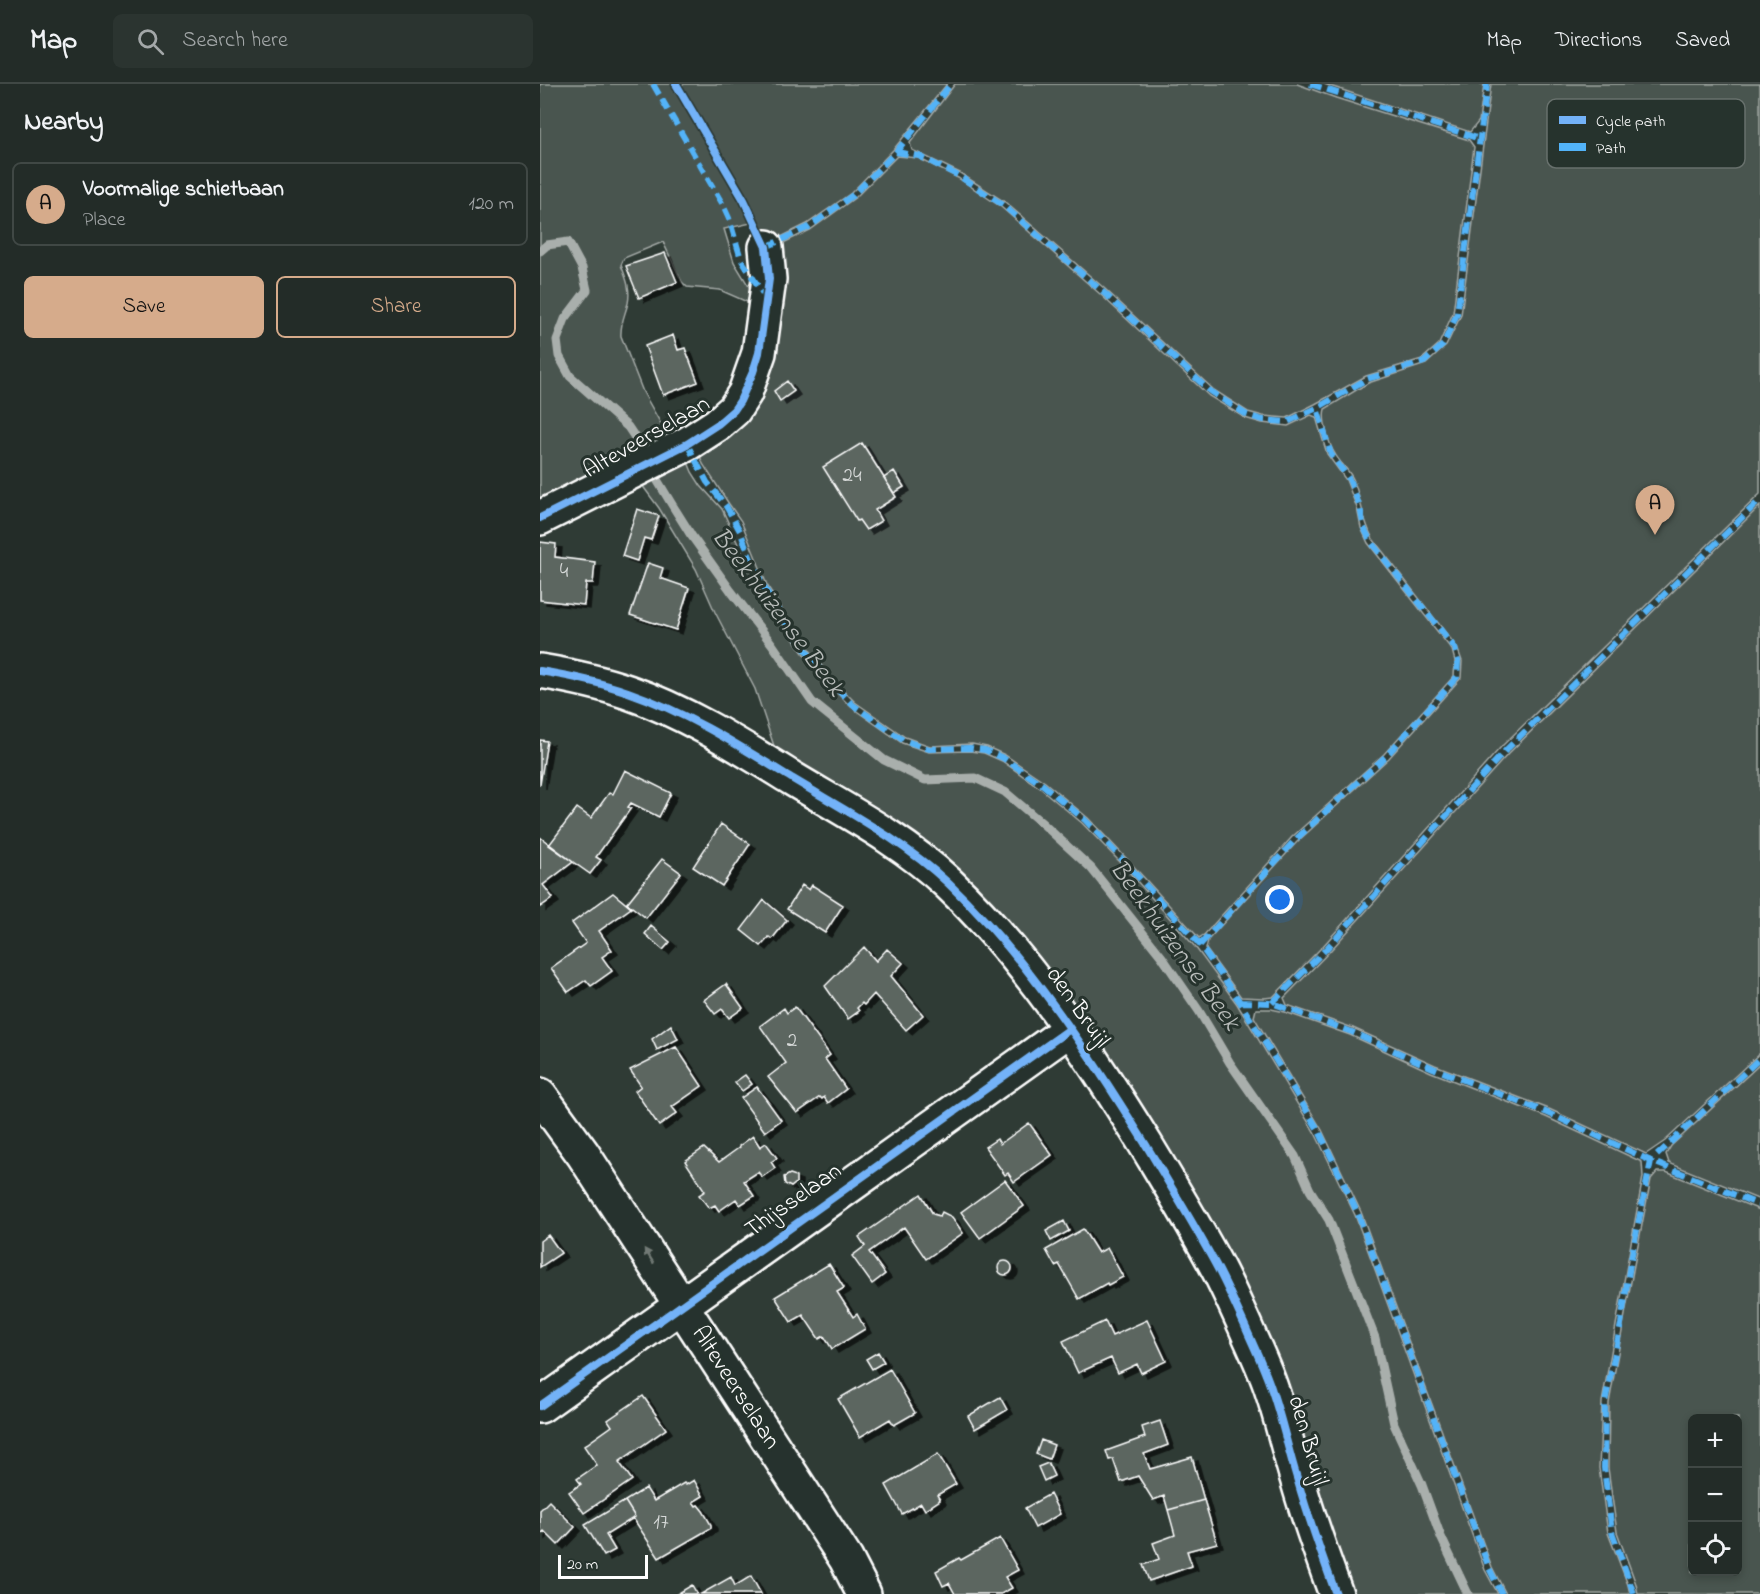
<!DOCTYPE html>
<html lang="en">
<head>
<meta charset="utf-8">
<style>
	:root { --surface:#232c28; --page:#2b3430; --text:#f1f3f6; --muted:#a3a7a8; --line:#404845; --accent:#d6ab8b }
	body { margin:0; font-family:"Indie Flower",sans-serif; background:var(--page); color:var(--text) }
	.controls { position:absolute; right:18px; bottom:18px; display:grid; overflow:hidden; border-radius:9px; box-shadow:0 3px 9px #0003 }
	.controls button { width:54px; height:54px; display:grid; place-items:center; padding:0; border:0; border-bottom:2px solid var(--line); background:var(--surface); color:var(--text); font:30px sans-serif }
	.scale { position:absolute; left:18px; bottom:15px; width:90px; box-sizing:border-box; padding-left:6px; border:3px solid #fff; border-top:0; font-size:16px; line-height:21px; white-space:nowrap; color:#fff; -webkit-text-stroke:4px #26332d; paint-order:stroke }
	.you { position:absolute; left:740px; top:816px; width:21px; height:21px; margin:-15px; border:4px solid #fff; border-radius:50%; background:#1a73e8; box-shadow:0 0 0 9px #1a73e833 }
	.badge { display:grid; place-items:center; width:39px; height:39px; border-radius:50%; background:var(--accent); color:#111; font-size:20px; font-weight:700 }
	.pin { position:absolute; translate:-50% -50px; filter:drop-shadow(0 2px 3px #0008) }
	.pin::after { content:''; position:absolute; top:32px; width:21px; height:18px; background:inherit; clip-path:polygon(0 0,100% 0,50% 100%) }
	.list { margin:0; padding:0; list-style:none }
	h2 { display:flex; justify-content:space-between; align-items:center; height:78px; margin:0; padding:0 24px; font-size:26px }
	h2 small { font-size:20px; font-weight:400; color:var(--muted) }
	.list li { display:grid; grid-template-columns:39px 1fr auto; gap:18px; align-items:center; box-sizing:border-box; height:84px; margin:0 12px 12px; padding:0 12px; border:2px solid var(--line); border-radius:9px }
	.list b { display:block; font-size:22px; white-space:nowrap }
	.list p { margin:0; font-size:20px; white-space:nowrap; color:var(--muted) }
	.list em { font-size:20px; font-style:normal; color:var(--muted) }
	.actions { display:flex; gap:12px; padding:18px 24px }
	.actions a { flex:1; padding:14px 0; border:2px solid var(--accent); border-radius:9px; text-align:center; font-size:21px; color:var(--accent) }
	.actions .main { background:var(--accent); color:#111 }
	.icon { flex:none; width:33px; height:33px; fill:none; stroke:currentColor; stroke-width:2; stroke-linecap:round; stroke-linejoin:round }
	.map { position:relative; flex:none; width:1220px; height:1510px; overflow:hidden }
	header { display:flex; align-items:center; gap:36px; box-sizing:border-box; height:84px; padding:0 30px; background:var(--surface); border-bottom:2px solid var(--line) }
	header strong { font-size:28px }
	nav { display:flex; gap:33px; margin-inline-start:auto; font-size:21px }
	.search { width:420px; height:54px; background:var(--page); display:flex; align-items:center; gap:15px; box-sizing:border-box; padding:0 21px; border-radius:9px; color:var(--muted); font-size:22px }
	main { display:flex }
	aside { flex:1; background:var(--surface) }
	.map>svg:first-child { display:block }
	.green { fill:#4a544f; stroke:#a4aaa7; stroke-width:1.5; fill-rule:evenodd }
	.lines { fill:none; stroke-linecap:round; stroke-linejoin:round }
	.stream { stroke:#a9afac; stroke-width:9 }
	.building { fill:#5b6661; stroke:#fff; stroke-width:1.5; filter:url(#shadow) }
	.minor-casing { stroke:#fff; stroke-width:38 }
	.minor { stroke:#26332d; stroke-width:33 }
	.quiet { stroke:#52b3f8; stroke-width:6; stroke-dasharray:12 6; stroke-linecap:butt }
	.cycleway-casing { stroke:#26332d; stroke-width:11 }
	.cycleway { stroke:#73b2f8; stroke-width:8 }
	.oneway { fill:#727a76 }
	.labels { text-anchor:middle; dominant-baseline:central; stroke-width:6; stroke-linejoin:round; paint-order:stroke }
	.number-label { font-size:21px; fill:#d6d9d8 }
	.street-label { font-size:24px; fill:#fff; stroke:#26332d }
	.water-label { font-size:26px; font-style:italic; fill:#b8bcba; stroke:#26332d }
	.key { fill:#26332d; stroke:#67706c; stroke-width:1.5 }
	.key-label { font-size:16px; fill:#fff }
</style>
</head>
<body>
<header>
<strong>Map</strong>
<div class="search"><svg class="icon" aria-label="search" viewBox="0 0 24 24"><circle cx="10" cy="10" r="6"/><path d="M15 15l6 6"/></svg>Search here</div>
<nav><a>Map</a><a>Directions</a><a>Saved</a></nav>
</header>
<main>
<aside>
<h2>Nearby<small></small></h2>
<ul class="list">
<li><span class="badge">A</span><div><b>Voormalige schietbaan</b><p>Place</p></div><em>120 m</em></li>
</ul>
<div class="actions"><a class="main">Save</a><a>Share</a></div>
</aside>
<div class="map">
<svg width="1220" height="1510" viewBox="0 0 1220 1510">
	<defs>
		<filter id="shadow"><feDropShadow dx="6" dy="4" stdDeviation="0" flood-color="#0009"/></filter>
	</defs>
	<rect width="100%" height="100%" fill="#2f3b35"/>
	<filter id="ink" filterUnits="userSpaceOnUse"><feTurbulence type="fractalNoise" baseFrequency=".0167" numOctaves="2"/><feDisplacementMap in="SourceGraphic" scale="12" xChannelSelector="R" yChannelSelector="G"/><feConvolveMatrix kernelMatrix="1 2 1 2 8 2 1 2 1" color-interpolation-filters="sRGB"/></filter>
	<g filter="url(#ink)">
		<path class="green" d="M0,0H132L201,117L211,139L184,145L194,178L216,214L214,221L180,206L147,203L142,198L123,158L84,174L81,181C86,194 91,205 88,219C85,231 80,240 81,252L103,308L130,356L0,419Z
			M141,0H407L353,66L311,109L267,140L237,155H226L207,113Z
			M415,0H757L796,14L929,56L934,63L913,229L899,260L882,275L826,292L775,320L747,334L723,332L708,328L674,306L565,205L465,118L420,89L372,66L370,59Z
			M784,0H944L939,37L930,48Z
			M951,0H1220V410L961,663L783,862L733,913L724,914L701,913L666,865L668,856L757,758L849,674L921,594L922,577L917,563L833,455C823,437 821,416 814,397C810,387 800,379 795,370C789,361 782,335 785,325L828,299L886,280L906,262L921,231Z
			M357,72L378,74L418,94L461,123L560,210L669,312L705,334L722,339L748,342L771,331L776,333L787,370L806,396L817,424L821,444L828,459L912,566L915,577L914,592L844,670L752,753L664,851L659,854L587,775L548,734L505,698L465,671L447,663L432,660L390,662L365,653L315,618L290,593L249,538L227,501L201,437L189,420L163,380L157,364L195,334L239,161L270,146L316,113Z
			M144,368L152,388L161,402L182,425L219,506L268,576L285,597L311,623L362,659L389,668L430,667L444,669L462,677L500,704L542,739L581,779L656,864L697,920L775,1049L815,1131L945,1486L958,1510H806L741,1305L491,877L238,674L215,605L175,528L156,485L119,424L96,393Z
			M1220,422V969L1125,1057L1106,1070L1009,1025L895,981L813,944L747,921L744,914L790,867L968,670Z
			M716,925H731L745,928L810,951L891,988L1006,1033L1102,1078L1103,1093L1062,1318L1059,1384L1068,1449L1088,1501L1090,1510H966L952,1483L821,1128L782,1046L714,933Z
			M1220,980V1116L1129,1079L1126,1070L1131,1062Z
			M1117,1088H1126L1220,1126V1510H1098L1096,1500L1077,1448L1068,1384L1069,1319L1094,1181L1111,1095ZM1152,1334H1198V1488H1152Z"/>
		<g class="lines">
			<path class="stream" d="M0,167L7,161L28,158L42,184L47,206L25,235L17,256L19,272L30,292L88,343L102,364L113,389L131,419L151,451L191,507L232,560L272,618L344,676L385,696L435,694L465,708L503,740L551,784L622,873L659,927L690,979L755,1072L770,1106L789,1136L835,1254L854,1340L882,1401L901,1453L928,1510"/>
		</g>
		<path class="building" d="M125,169L137,198L99,214L86,182Z
			M133,251L138,266L145,264L158,298L123,311L105,262Z
			M247,297L254,307L240,317L234,307Z
			M322,359L356,413L335,426L341,437L326,446L319,436L317,437L283,383Z
			M354,387L364,403L354,409L344,394Z
			M97,425L119,432L111,456L104,454L97,477L82,472Z
			M0,458L16,460L15,473L55,478L53,499H46L44,521L0,516Z
			M108,479L123,484L120,494L149,504L136,546L90,531Z
			M0,656L7,657L0,701Z
			M85,686L131,709L119,733L91,719L88,723L91,724L56,773L61,776L50,790L9,761L37,724L51,734L69,709L73,710Z
			M181,740L210,760L182,802L153,783Z
			M0,753L33,778L3,801L13,814L0,823Z
			M122,775L141,789L106,834L87,819Z
			M262,801L269,806L272,801L303,821L285,849L247,825Z
			M73,809L91,824L59,847L72,866L62,873L72,887L51,902L46,896L28,908L11,884L46,859L32,839Z
			M224,816L247,836L232,855L229,853L221,862L201,846Z
			M111,842L130,858L123,866L105,850Z
			M324,863L336,877L347,865L363,879L351,892L383,931L366,946L334,910L324,921L322,919L317,924L319,927L308,935L285,902Z
			M186,900L203,924L189,934L182,925L175,930L164,916Z
			M255,923L290,971L285,975L306,1005L288,1019L284,1013L282,1015L280,1013L257,1029L228,993L246,979L220,942L244,924L247,929Z
			M131,941L138,955L117,966L112,955Z
			M136,963L162,1002L132,1023L137,1029L119,1042L95,1007L101,1002L90,986Z
			M205,991L212,1000L202,1007L195,998Z
			M217,1003L241,1036L225,1048L201,1014Z
			M489,1039L512,1071L474,1098L468,1089L465,1091L445,1063L457,1055L460,1060Z
			M213,1052L220,1063L226,1059L237,1074L231,1078L235,1084L222,1093L218,1088L204,1097L214,1112L200,1121L196,1115L179,1127L175,1121L169,1124L159,1111L165,1107L145,1077L164,1064L179,1078L200,1063L199,1062Z
			M250,1090L256,1092V1099L251,1103L245,1100L244,1093Z
			M465,1096L484,1122L440,1154L421,1128Z
			M381,1110L393,1130L400,1132L402,1128L412,1133L423,1149L386,1175L364,1143L329,1168L345,1190L332,1200L312,1172L325,1162L319,1153Z
			M524,1137L529,1147L511,1157L506,1147Z
			M543,1145L558,1169L567,1164L583,1193L568,1201L567,1199L539,1215L519,1180L515,1182L506,1166Z
			M8,1151L21,1169L0,1183V1157Z
			M458 1184a7 7 0 1 1 14 0a7 7 0 1 1-14 0Z
			M289,1180L304,1204L297,1208L313,1233L317,1230L325,1245L292,1265L284,1252L279,1255L263,1231L251,1238L235,1213Z
			M607,1236L626,1277L601,1289L597,1280L578,1289L571,1274L538,1289L523,1257L565,1237L572,1252Z
			M338,1268L344,1278L332,1285L326,1275Z
			M350,1285L375,1329L354,1341L350,1335L320,1353L298,1315Z
			M103,1312L126,1345L79,1378L92,1396L44,1429L29,1408L41,1400L37,1395L57,1381L44,1362L72,1342L68,1336Z
			M460,1313L467,1326L435,1345L428,1332Z
			M620,1337L628,1361L604,1370L610,1385L652,1373L664,1416L628,1426L624,1412L613,1416L598,1392L581,1398L573,1375L569,1376L566,1367L605,1353L602,1343Z
			M501,1356L514,1361L509,1375L496,1370Z
			M398,1370L416,1400L397,1411L400,1416L385,1426L381,1419L362,1430L346,1401Z
			M508,1379L514,1392L504,1397L498,1383Z
			M154,1396L163,1412L153,1418L156,1422L158,1421L163,1427L171,1441V1444L119,1474L93,1434L95,1433L85,1417L106,1404L114,1417L144,1399L146,1401Z
			M510,1410L520,1430L495,1444L485,1424Z
			M664,1416L677,1459L647,1467L652,1482L609,1497L603,1481L619,1475L613,1459L635,1451L628,1426Z
			M9,1417L35,1443L18,1461L4,1447L0,1451V1426Z
			M85,1417L95,1433L66,1451L75,1466L64,1472L45,1441Z
			M460,1454L478,1486L465,1493L472,1504L461,1510H415L409,1499L403,1502L396,1487L419,1474L421,1476Z
			M211,1492L221,1510H161L191,1493L195,1502Z
			M152,1501L157,1510H137Z"/>
		<g class="lines">
			<g class="minor-casing">
				<path id="minor" d="M0,434L147,360L178,340L194,326L205,309L219,269L229,195L226,163
					M0,587C30,592 59,598 88,608C146,628 201,663 253,695C306,727 362,756 408,799C487,874 549,969 606,1061C630,1101 655,1142 677,1183C687,1202 696,1222 705,1242C714,1263 725,1285 732,1307C742,1336 748,1365 757,1394C768,1433 782,1472 796,1510
					M0,1011L43,1070L306,1475L324,1510
					M0,1322L530,945"/>
			</g>
			<use href="#minor" class="minor"/>
			<path class="quiet" d="M113,0L182,119L189,134L201,175L225,213
				M770,0L940,55
				M356,68L379,72L419,92L463,121L563,208L671,308L707,331L723,336L747,338L777,324L827,295L884,278L903,261L917,230L947,0
				M226,163L269,143L313,111L356,68L411,0
				M147,360L167,398L186,422L200,447L210,473L224,503L246,539L287,595L313,621L363,656L389,665L430,664L445,666L463,674L503,701L545,736L584,777L660,861L700,918L779,1047L818,1130L949,1484L962,1510
				M660,861L755,756L846,672L917,593L918,577L915,564L831,458L824,444L820,423L809,395L791,370L777,324
				M700,918L732,919L812,948L893,984L1008,1029L1111,1077L1220,1121
				M732,919L787,864L965,667L1220,416
				M1094,1510L1072,1448L1064,1384L1065,1318L1081,1240L1090,1180L1111,1077L1220,974"/>
			<g class="cycleway-casing">
				<path id="cycleway" d="M0,434L147,360L178,340L194,326L200,317L213,288L219,269L229,195L226,163L204,116L136,0
					M0,587C30,592 59,598 88,608C146,628 201,663 253,695C306,727 362,756 408,799C487,874 549,969 606,1061C630,1101 655,1142 677,1183C687,1202 696,1222 705,1242C714,1263 725,1285 732,1307C742,1336 748,1365 757,1394C768,1433 782,1472 796,1510
					M0,1322L530,945"/>
			</g>
			<use href="#cycleway" class="cycleway"/>
		</g>
		<defs><path id="oneway-solid" d="M-6-.8H1V-3.2L6.5 0L1 3.2V.8H-6Z" transform="scale(1.5)"/></defs>
		<use class="oneway" href="#oneway-solid" transform="translate(109 1172) rotate(-123)"/>
	</g>
	<g class="labels">
		<g class="number-label">
			<text x="312" y="392">24</text>
			<text x="24" y="488">4</text>
			<text x="252" y="957">2</text>
			<text x="121" y="1439">17</text>
		</g>
		<g class="street-label">
			<text transform="translate(107 354) rotate(-30)">Alteveerselaan</text>
			<text transform="translate(537 924) rotate(55)">den Bruijl</text>
			<text transform="translate(254 1117) rotate(-35)">Thijsselaan</text>
			<text transform="translate(195 1304) rotate(57)">Alteveerselaan</text>
			<text transform="translate(767 1357) rotate(74)">den Bruijl</text>
		</g>
		<g class="water-label">
			<text transform="translate(237 529) rotate(53)">Beekhuizense Beek</text>
			<text transform="translate(634 862) rotate(54)">Beekhuizense Beek</text>
		</g>
	</g>
	<rect x="1007" y="15" width="198" height="69" rx="9" class="key"/>
	<rect x="1019" y="32" width="27" height="8" fill="#73b2f8"/>
	<rect x="1019" y="59" width="27" height="8" fill="#52b3f8"/>
	<g class="key-label">
		<text x="1056" y="42">Cycle path</text>
		<text x="1056" y="69">Path</text>
	</g>
</svg>
<div class="controls">
<button>+</button>
<button>−</button>
<button><svg class="icon" aria-label="locate" viewBox="0 0 24 24"><circle cx="12" cy="12" r="6"/><path d="M12 2v4M12 18v4M2 12h4M18 12h4"/></svg></button>
</div>
<div class="scale">20 m</div>
<div class="you"></div>
<div class="pin badge" style="left:1115px;top:451px">A</div>
</div>
</main>
</body>
</html>
